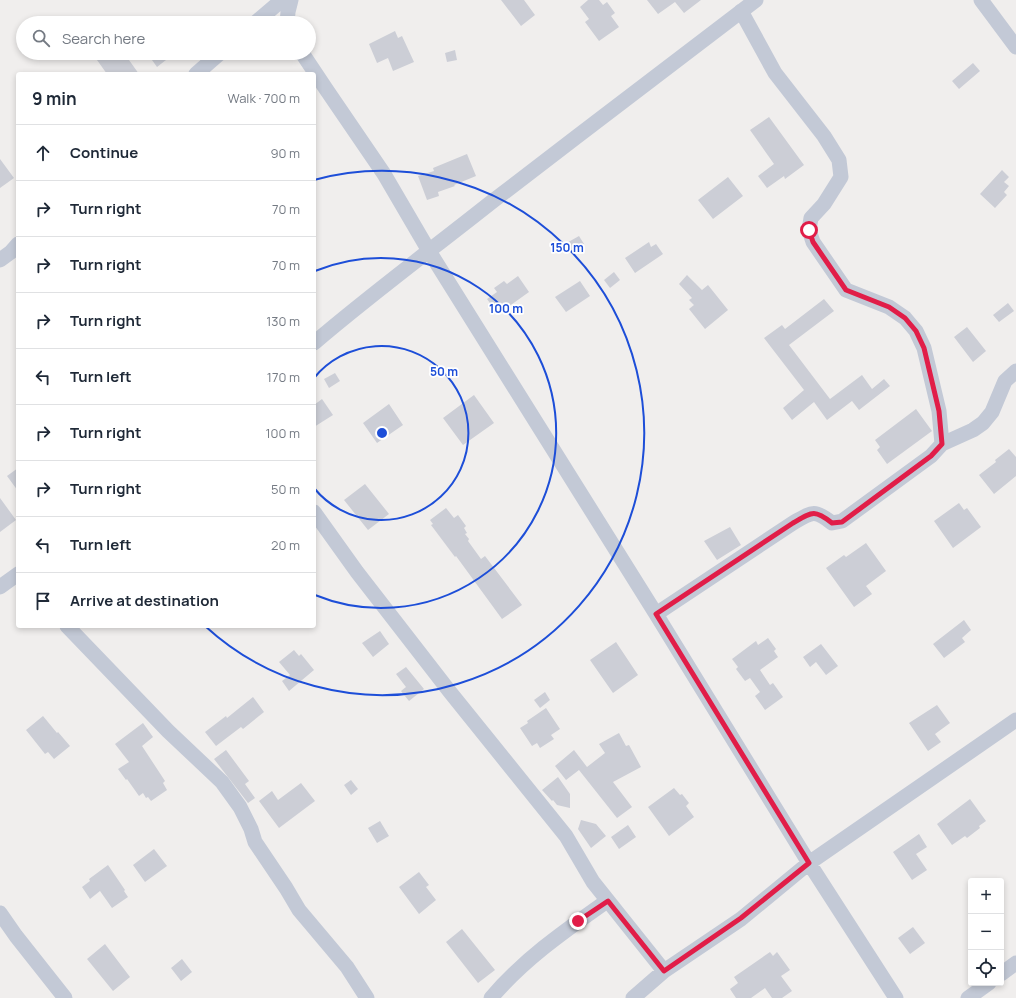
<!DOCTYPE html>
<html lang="en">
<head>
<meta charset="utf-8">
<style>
	:root { --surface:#fff; --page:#f6f6f7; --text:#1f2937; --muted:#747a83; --line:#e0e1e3 }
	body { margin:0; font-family:Manrope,sans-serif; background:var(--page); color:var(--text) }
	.controls { position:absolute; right:12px; bottom:12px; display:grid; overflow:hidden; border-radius:4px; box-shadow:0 2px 6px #0003 }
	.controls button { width:36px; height:36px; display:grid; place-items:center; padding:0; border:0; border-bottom:1px solid var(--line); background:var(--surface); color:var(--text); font:20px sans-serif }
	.stop { position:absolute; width:12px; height:12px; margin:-9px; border:3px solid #e11d48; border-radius:50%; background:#fff }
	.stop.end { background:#e11d48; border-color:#fff; box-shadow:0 1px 4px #0008 }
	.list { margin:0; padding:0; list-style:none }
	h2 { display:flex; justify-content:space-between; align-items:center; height:52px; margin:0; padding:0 16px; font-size:17px }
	h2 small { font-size:13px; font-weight:400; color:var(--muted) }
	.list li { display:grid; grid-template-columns:26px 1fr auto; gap:12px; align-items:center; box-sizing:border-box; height:56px; padding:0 16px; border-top:1px solid var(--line) }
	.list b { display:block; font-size:15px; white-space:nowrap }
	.list em { font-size:13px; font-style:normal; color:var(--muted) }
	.icon { flex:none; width:22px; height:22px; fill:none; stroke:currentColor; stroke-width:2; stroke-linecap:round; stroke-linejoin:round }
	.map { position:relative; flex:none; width:1016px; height:998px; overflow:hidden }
	.search { position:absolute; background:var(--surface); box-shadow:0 2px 6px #0003; left:16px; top:16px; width:300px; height:44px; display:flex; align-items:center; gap:10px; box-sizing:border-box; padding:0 14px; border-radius:22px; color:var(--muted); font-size:15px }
	.panel { position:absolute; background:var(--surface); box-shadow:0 2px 6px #0003; left:16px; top:72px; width:300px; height:556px; border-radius:4px }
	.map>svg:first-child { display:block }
	.building { fill:#ccced6 }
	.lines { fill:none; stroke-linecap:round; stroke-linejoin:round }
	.minor { stroke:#c3c9d6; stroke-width:15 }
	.route { stroke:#e11d48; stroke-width:5 }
	.ring { fill:none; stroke:#1d4ed8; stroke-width:2 }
	.centre { fill:#1d4ed8; stroke:#fff; stroke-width:2 }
	.ring-label { font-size:12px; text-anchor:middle; font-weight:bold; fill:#1d4ed8; stroke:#fff; stroke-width:3.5; stroke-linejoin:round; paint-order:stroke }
</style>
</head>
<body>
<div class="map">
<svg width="1016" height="998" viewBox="0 0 1016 998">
	<rect width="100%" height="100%" fill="#f0eeed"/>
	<path class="building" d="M501,0H524L535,15L521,26Z
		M588,0H599L603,5L607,2L615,13L611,16L619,27L599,41L585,22L589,19L580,7Z
		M647,0H701L684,13L675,2L658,14Z
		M395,31L398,38L402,36L414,62L393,71L388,58L377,63L369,44Z
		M455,50L457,60L447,62L445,53Z
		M92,53H124L139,74H107Z
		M147,53H175L157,67Z
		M973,63L980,71L959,89L952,81Z
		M769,117L804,165L785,179L784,176L767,188L758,176L774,164L750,130Z
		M467,154L476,176L454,185L455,186L438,192L439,196L427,200L418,176L434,171L433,168Z
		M0,159L14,178L0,188Z
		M1002,170L1009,177L1004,182L1009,186L1004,192L1007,195L995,208L980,194Z
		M728,177L743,196L713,219L698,200Z
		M579,236L584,244L567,253L563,245Z
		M649,242L651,247L656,244L663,254L635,273L625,258Z
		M614,272L620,280L610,288L604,280Z
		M687,275L702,290L708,285L728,310L705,329L689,309L694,305L689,300L692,298L679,284Z
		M518,276L529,292L498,314L487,299L497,292L494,288L504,281L507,284Z
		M580,281L590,296L566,312L555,297Z
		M824,299L834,311L789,345L830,399L862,375L872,389L884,379L890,386L859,410L852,401L827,420L814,402L792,420L783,408L804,390L764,338L782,325L785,329Z
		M1008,303L1014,311L999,322L993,315Z
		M967,327L986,351L973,362L954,337Z
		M335,373L340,381L329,388L324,379Z
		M474,395L494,423L463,445L443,418Z
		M322,399L333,415L314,427V405Z
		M389,404L403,425L377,443L363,423Z
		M916,409L932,431L887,464L877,450L880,447L875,440Z
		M1009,449L1016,457V476L994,494L979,475L996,462L995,460Z
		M18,468V491L7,476Z
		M365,484L389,514L368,530L344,500Z
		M0,498L16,520L0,532Z
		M959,503L964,510L967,508L981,527L953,548L934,521Z
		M446,508L454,518L458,515L466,526L464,528L467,533L465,534L469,539L468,541L481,559L485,556L522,605L502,619L456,556L455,557L431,525L433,524L430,520Z
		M730,527L741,545L717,560L704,541Z
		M866,543L886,571L866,586L872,594L854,607L826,568L844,555L846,557Z
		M964,620L971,630L962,638L965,642L944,658L933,644Z
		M380,631L389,644L373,657L362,643Z
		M768,638L776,649L774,651L778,657L760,670L770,685L773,683L783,697L765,710L755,696L760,692L750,678L745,681L736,669L738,667L732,659L756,641L758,645Z
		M616,642L638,675L613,693L590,660Z
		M821,644L838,666L826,675L816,662L810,667L803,657Z
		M294,650L299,656L301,654L314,670L289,691L282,681L290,675L279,662Z
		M406,667L424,689L409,701L401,691L406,687L396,674Z
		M545,692L550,700L540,708L534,700Z
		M253,697L264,712L243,729L241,727L216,746L205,732L226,716L227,718Z
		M937,705L950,723L935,734L941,742L928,751L909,723Z
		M546,708L560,729L551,735L554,739L540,748L537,743L532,746L520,728L528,723L527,721Z
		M43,716L57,733L58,732L70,746L54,759L48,752L45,754L26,730Z
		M143,723L153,737L142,746L165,781L163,783L167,790L151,801L148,797L146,798L143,793L139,796L127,779L126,780L118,769L129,762L115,744Z
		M619,733L626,746L629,745L641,767L613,782L632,807L617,818L579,770L566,780L555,766L574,750L587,767L605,753L599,744Z
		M226,750L249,781L245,784L255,798L248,803L214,759Z
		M558,777L570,794V808L557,805L553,800L552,801L542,790Z
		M351,780L358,789L351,795L344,785Z
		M301,783L315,801L279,828L259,801L272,791L278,800Z
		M674,788L680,795L682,794L689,803L686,806L694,817L669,836L648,807Z
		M970,799L986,821L979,826L980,828L967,838L965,836L952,845L937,824Z
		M581,820L596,824L606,836L591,848L578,829Z
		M380,821L389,836L377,843L368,828Z
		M628,825L636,837L619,849L611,837Z
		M919,834L927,847L916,854L927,870L912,880L893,852Z
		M154,849L167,866L145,882L133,865Z
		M108,865L125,890L124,891L128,897L112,908L100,891L90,899L82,887L90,881L89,879Z
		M419,872L429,885L426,887L436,900L419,914L399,887Z
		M913,927L925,943L910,954L898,938Z
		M462,929L495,970L478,983L446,942Z
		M105,944L130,977L113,991L87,959Z
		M770,952L773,956L777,952L790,970L781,976L792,991L782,998H772L765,988L751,998H736L730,989L738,983L734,977Z
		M182,959L192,972L181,981L171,968Z"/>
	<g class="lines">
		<path class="minor" d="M981,0L1016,47
			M741,11L775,73L824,136L839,160L841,177L824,204L811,218L809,230L813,242L846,290L889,307L905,318L916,331L924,348L939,411L942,444
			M255,23L282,0
			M287,23L288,12L291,0
			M302,53L326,89L384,174L429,251L656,614L809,863L896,998
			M196,74L220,53
			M0,260L11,252L18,244
			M314,343C370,295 431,250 489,204C578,136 667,67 756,0
			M314,512L357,572L450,692L566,836L593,882L664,971
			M0,587L18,574
			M656,614L793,523C812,512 814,509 832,523L842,521L931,456L942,444L973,430L983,423L992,412L1005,381L1016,371
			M67,626L168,731L222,782L240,807L251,829L255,842L286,888L299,910L347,967L367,998
			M0,913L16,936L65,998
			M1001,974L1016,963
			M491,998C524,959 566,930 607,901
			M633,998L664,971L741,919L809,863L1016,720
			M968,998L989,983"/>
	</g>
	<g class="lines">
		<path class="route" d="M578,921L608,901L664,971L741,918L809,863L656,614L793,523C812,512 814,509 832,523L842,522L931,456L942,444L939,411L924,348L916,331L905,318L889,307L846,290L813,242L809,230"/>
	</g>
	<g class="ring">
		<path d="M314 378A87 87 0 1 1 314 488"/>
		<path d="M315 271A175 175 0 1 1 315 595"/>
		<path d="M314 180A262 262 0 1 1 205 626"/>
	</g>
	<circle cx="382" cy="433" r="6" class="centre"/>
	<g class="ring-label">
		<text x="567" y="252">150 m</text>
		<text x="506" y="313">100 m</text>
		<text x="444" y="376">50 m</text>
	</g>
</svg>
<div class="controls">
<button>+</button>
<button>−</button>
<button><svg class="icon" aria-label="locate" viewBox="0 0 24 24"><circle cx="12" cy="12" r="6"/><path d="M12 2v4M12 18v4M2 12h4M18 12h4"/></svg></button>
</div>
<div class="stop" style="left:809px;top:230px"></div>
<div class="stop end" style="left:578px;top:921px"></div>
<div class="search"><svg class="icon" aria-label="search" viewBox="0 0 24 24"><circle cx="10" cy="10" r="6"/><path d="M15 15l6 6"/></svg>Search here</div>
<section class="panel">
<h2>9 min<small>Walk · 700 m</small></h2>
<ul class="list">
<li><svg class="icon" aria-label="ahead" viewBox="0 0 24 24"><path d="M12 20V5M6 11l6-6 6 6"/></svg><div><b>Continue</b></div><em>90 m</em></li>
<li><svg class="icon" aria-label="right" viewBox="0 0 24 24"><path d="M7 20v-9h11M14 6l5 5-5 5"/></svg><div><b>Turn right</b></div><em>70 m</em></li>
<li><svg class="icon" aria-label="right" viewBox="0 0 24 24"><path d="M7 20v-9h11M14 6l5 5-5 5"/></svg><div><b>Turn right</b></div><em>70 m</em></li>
<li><svg class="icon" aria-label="right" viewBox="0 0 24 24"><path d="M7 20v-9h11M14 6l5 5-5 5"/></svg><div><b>Turn right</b></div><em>130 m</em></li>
<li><svg class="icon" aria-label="left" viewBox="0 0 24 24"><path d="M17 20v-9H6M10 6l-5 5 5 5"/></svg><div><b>Turn left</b></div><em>170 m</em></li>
<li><svg class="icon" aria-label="right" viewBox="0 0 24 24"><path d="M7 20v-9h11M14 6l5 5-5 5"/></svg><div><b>Turn right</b></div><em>100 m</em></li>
<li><svg class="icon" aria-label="right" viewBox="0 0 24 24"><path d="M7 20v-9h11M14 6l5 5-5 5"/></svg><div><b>Turn right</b></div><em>50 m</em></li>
<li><svg class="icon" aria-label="left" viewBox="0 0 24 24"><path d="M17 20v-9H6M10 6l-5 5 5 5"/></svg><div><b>Turn left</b></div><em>20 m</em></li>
<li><svg class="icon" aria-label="arrive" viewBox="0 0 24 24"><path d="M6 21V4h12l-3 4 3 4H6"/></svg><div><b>Arrive at destination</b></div></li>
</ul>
</section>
</div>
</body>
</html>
